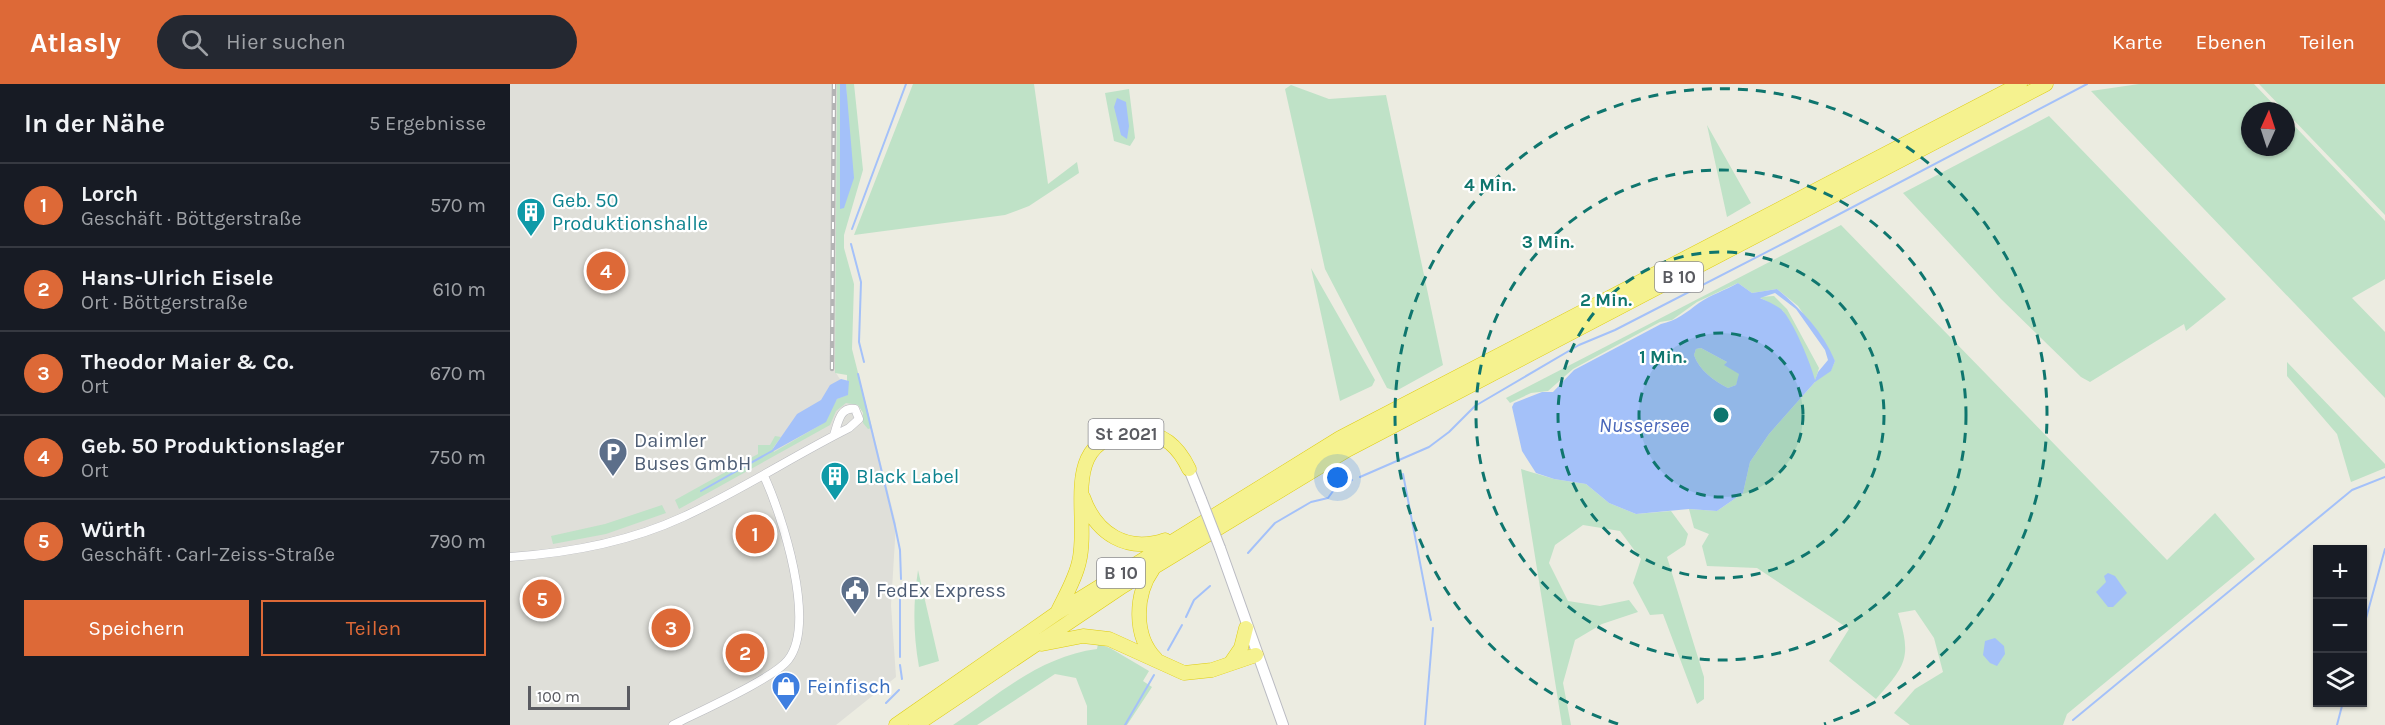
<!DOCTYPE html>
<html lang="de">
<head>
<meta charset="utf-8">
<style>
	:root { --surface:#171b24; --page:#242831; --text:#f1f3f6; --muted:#9ea1a6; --line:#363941; --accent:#dd6937 }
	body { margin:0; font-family:Karla,sans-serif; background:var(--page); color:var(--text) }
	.controls { position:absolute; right:18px; bottom:18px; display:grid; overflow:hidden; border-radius:0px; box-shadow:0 2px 4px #0004 }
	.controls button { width:54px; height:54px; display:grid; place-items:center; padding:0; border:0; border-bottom:2px solid var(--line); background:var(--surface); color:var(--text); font:30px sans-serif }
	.compass { position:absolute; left:1731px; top:18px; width:54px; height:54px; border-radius:50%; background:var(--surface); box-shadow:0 2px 4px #0004; rotate:3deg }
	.scale { position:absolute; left:18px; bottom:15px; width:102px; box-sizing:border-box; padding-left:6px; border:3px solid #5a5b61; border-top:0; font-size:16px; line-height:21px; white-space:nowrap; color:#5a5b61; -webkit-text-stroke:4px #fff; paint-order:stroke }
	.you { position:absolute; left:828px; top:394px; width:21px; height:21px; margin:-15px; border:4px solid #fff; border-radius:50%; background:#1a73e8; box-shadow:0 0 0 9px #1a73e833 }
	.badge { display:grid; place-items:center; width:39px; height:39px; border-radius:50%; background:var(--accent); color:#fff; font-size:20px; font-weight:700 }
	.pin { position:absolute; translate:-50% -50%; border:3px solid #fff; box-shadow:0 2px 6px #0006 }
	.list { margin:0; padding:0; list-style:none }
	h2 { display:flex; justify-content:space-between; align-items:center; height:78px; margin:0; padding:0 24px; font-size:26px }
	h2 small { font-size:20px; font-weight:400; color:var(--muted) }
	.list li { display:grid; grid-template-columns:39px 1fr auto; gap:18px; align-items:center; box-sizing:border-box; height:84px; padding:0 24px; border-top:2px solid var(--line) }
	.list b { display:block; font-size:22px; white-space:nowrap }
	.list p { margin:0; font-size:20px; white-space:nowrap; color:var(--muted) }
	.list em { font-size:20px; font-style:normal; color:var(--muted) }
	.actions { display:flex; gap:12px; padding:18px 24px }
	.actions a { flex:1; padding:14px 0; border:2px solid var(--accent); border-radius:0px; text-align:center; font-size:21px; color:var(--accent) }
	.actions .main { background:var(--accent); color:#fff }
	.icon { flex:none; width:33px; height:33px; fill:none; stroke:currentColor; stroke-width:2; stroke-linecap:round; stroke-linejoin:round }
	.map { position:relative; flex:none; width:1875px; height:641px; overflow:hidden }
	header { display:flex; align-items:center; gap:36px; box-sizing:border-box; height:84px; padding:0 30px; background:var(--accent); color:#fff }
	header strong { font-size:28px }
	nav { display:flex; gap:33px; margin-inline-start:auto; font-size:21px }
	.search { width:420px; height:54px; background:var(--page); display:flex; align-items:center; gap:15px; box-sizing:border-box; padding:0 21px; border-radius:33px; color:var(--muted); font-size:22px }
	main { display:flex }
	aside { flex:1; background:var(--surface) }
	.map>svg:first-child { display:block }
	.industrial { fill:#dfdfd9 }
	.green { fill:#bfe2c7 }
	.water { fill:#a4c1f9; fill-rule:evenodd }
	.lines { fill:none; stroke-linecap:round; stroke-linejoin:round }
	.stream { stroke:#a4c1f9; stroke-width:2 }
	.street-casing { stroke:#b9babf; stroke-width:9 }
	.secondary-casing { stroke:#babbc2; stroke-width:12 }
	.highway-casing { stroke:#decc0f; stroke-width:15 }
	.street { stroke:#fff; stroke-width:8 }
	.secondary { stroke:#fff; stroke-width:10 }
	.highway { stroke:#f5f28f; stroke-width:14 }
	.rail-casing { stroke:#b4b4b5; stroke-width:4.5 }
	.rail { stroke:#fff; stroke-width:2; stroke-dasharray:7; stroke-linecap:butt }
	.secondary-bridge-casing { stroke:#babbc2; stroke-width:12; stroke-linecap:butt }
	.secondary-bridge { stroke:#fff; stroke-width:10 }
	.ring { fill:none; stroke:#0f766e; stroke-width:3; stroke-dasharray:10 8 }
	.labels { text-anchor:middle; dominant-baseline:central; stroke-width:4.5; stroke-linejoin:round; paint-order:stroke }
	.shield { fill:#fff; stroke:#8c8c90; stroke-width:1.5 }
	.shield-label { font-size:18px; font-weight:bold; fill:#5a5b61 }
	.culture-label { font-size:20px; fill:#0d838f; stroke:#fff; text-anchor:start }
	.service-label { font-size:20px; fill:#4e5e75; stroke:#fff; text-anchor:start }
	.shop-label { font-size:20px; fill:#366cbe; stroke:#fff; text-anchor:start }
	.water-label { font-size:21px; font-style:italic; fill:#4967ba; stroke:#fff }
	.centre { fill:#0f766e; stroke:#fff; stroke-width:3 }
	.ring-label { font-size:18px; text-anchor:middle; font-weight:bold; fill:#0f766e; stroke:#fff; stroke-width:4.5; stroke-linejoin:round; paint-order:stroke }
</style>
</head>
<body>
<header>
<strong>Atlasly</strong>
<div class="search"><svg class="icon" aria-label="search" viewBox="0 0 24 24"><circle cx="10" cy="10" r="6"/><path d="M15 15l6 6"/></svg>Hier suchen</div>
<nav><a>Karte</a><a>Ebenen</a><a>Teilen</a></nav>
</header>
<main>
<aside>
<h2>In der Nähe<small>5 Ergebnisse</small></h2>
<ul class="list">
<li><span class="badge">1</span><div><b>Lorch</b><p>Geschäft · Böttgerstraße</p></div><em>570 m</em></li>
<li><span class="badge">2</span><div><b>Hans-Ulrich Eisele</b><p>Ort · Böttgerstraße</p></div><em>610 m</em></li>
<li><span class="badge">3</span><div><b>Theodor Maier &amp; Co.</b><p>Ort</p></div><em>670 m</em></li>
<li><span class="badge">4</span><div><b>Geb. 50 Produktionslager</b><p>Ort</p></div><em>750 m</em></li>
<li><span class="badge">5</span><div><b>Würth</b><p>Geschäft · Carl-Zeiss-Straße</p></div><em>790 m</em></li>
</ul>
<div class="actions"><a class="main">Speichern</a><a>Teilen</a></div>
</aside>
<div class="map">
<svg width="1875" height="641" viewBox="0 0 1875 641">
	<rect width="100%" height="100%" fill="#ecece1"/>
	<path class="industrial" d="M0,0H327L326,289L362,344L386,440L381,521L386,593L326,641H0Z"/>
	<path class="green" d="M327,0H330V124L337,29L336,0H344L353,86L334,151V164L344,200L342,265L362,344L358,345L353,339V329L348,321L336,319L326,327L320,341L169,425L165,416L248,370V361H260L265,352L271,353L263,364L264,368L312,340L327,315L337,311V291L325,289Z
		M403,0H524L538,100L567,78L569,89L519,122L495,131L344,151Z
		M1629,0H1744L1770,27H1740V63H1776V33L1875,137V195L1842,214L1875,248V314L1581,7Z
		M1749,0H1875V131Z
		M781,1L819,15L876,11L933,281L886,307L877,304L815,185L775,5Z
		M619,5L625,54L620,62L604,57L595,9Z
		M1539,32L1716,215L1676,247L1674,240L1580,298L1571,293L1491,215L1393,109Z
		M1197,41L1241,119L1217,133Z
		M1331,141L1657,476L1705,429L1745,475L1557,630L1553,641H1400L1384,629L1405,605L1433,588L1424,554L1405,526L1388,529C1402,574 1396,581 1366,615L1319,577L1339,545L1247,484L1197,482L1192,462L1199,450L1184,444L1179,425L1207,427L1233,409L1240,378L1259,350L1305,298L1273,227L1249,213L1264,212L1277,225L1309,284L1305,297L1321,286L1325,277L1288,222L1267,205L1242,209L1228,199L1187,218L1162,236L1150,238L1063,285L1038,307L1021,309L1000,319L996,314Z
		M801,184L865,296L862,302L830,317Z
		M1191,264L1217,278L1215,281L1230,290L1226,301L1218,304C1204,297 1189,286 1184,271L1186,265Z
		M1777,278L1875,380V384L1841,398L1827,350L1777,292Z
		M1011,385L1044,395L1076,400L1099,419L1126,430L1161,427L1178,450L1175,461L1157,473L1194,593V615L1187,620L1153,530L1140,531L1123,499L1131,475L1110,447L1073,441L1045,461L1039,479L1058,517L1090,522L1119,516L1128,528L1092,540L1065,556L1053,599L1061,641H1052Z
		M152,421L156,429L96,450L43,460L41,452L95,440Z
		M408,486L429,577L409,583C403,549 403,520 408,486Z
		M588,560L600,564L639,587L633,597L642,603L617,641H577V622L566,594L545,590L467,641H443C489,610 531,572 587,565Z"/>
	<path class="water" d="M330,0H336L344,94L334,124L330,125Z
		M607,14L616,18L619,42L617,55L611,51L604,23Z
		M1228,199L1242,209L1267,205C1291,225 1313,248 1325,277L1321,287L1305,298L1259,350L1240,378L1233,409L1207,427L1179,425L1126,430L1099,419L1076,400L1044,395L1026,389L1012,367L1002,323L1004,319L1032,308H1043L1064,286L1151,240C1166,237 1177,228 1189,219C1200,211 1216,206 1228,199ZM1265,209L1286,225L1315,266L1318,276L1308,288L1305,296C1301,280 1283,236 1271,225C1264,220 1257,217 1250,214ZM1191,264L1217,278L1214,281L1229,290L1226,301L1218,304C1204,297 1189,286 1184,271L1186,265Z
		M331,295L339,297L338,311L327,315L316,338L260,369L287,330L311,316L320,301Z
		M1598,489L1605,492L1617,509L1603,523H1598L1586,508L1596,498L1594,492Z
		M1485,554L1494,562L1495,570L1487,582L1480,579L1473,571L1475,557Z"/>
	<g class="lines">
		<path class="stream" d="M342,145L396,0
			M341,160L351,198L349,258L354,278
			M348,290L385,442L390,466L391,495
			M893,390L921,536
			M850,393L919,363L939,348L965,322L1069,261L1105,246L1280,156L1577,0
			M191,407L262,367
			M738,469L765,439L801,418L818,414L826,403L842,396
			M676,533L684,516L700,502
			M1852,549L1875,465
			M658,566L672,541
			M390,573V503
			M390,581L392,595
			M376,619L389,606
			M1563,636L1842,406L1875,393
			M615,641L644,591
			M915,641L923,544
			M1827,641L1833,618"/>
		<g class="street-casing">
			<path id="street" d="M0,473C59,469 119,458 173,433C230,407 283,372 339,344L349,335L345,325C330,322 328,339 324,351
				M163,641C188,628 263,595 278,576C307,539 272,431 254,392"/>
		</g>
		<g class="secondary-casing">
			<path id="secondary" d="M679,385L691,415
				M710,464L773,641"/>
		</g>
		<g class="highway-casing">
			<path id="highway" d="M573,413C586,450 617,469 655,456
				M643,485C625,510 623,552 646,575
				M547,529C555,512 565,496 569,478C581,430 545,349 630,349C655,349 669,364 679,385
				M532,560L573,552L599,555L674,589L702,586L746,571
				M720,580L731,564L736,544
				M386,641L547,529L830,354L1510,0
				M406,641L613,502L837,366L1536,0"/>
		</g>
		<use href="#street" class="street"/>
		<use href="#secondary" class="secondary"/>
		<use href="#highway" class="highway"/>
		<g class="rail-casing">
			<path id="rail" d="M322,285L324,0"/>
		</g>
		<use href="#rail" class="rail"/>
		<g class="secondary-bridge-casing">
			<path id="secondary-bridge" d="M691,415L710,464"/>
		</g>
		<use href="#secondary-bridge" class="secondary-bridge"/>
	</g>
	<circle cx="1211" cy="331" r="82" fill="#0f766e" fill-opacity=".12"/>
	<g class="ring">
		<circle cx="1211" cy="331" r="82"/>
		<circle cx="1211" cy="331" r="163"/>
		<circle cx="1211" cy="331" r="245"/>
		<path d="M1108 640A326 326 0 1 1 1314 640"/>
	</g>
	<defs>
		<g id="building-pin" transform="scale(1.5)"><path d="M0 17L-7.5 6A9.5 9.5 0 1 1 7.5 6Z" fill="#0f9aa8" stroke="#fff"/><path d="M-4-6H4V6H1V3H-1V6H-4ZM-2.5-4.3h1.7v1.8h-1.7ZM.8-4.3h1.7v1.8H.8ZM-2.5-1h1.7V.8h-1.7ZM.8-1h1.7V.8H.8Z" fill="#fff"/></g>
		<g id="parking-pin" transform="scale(1.5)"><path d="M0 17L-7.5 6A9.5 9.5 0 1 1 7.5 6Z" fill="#5c6f8a" stroke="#fff"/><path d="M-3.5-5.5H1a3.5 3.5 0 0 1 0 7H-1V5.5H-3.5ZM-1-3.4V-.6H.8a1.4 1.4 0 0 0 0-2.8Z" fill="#fff"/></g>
		<g id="civic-pin" transform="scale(1.5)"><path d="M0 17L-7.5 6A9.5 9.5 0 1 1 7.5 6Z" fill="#5c6f8a" stroke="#fff"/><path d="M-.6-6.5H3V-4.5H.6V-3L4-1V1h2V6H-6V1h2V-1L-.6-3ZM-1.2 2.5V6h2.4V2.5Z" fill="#fff"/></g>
		<g id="shop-pin" transform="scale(1.5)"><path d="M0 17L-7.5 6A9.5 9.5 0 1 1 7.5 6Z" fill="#3f7fe0" stroke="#fff"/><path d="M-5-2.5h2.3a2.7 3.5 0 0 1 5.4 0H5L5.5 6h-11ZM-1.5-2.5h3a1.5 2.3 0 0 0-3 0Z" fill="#fff"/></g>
	</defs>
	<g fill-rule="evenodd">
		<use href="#building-pin" x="21" y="128"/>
		<use href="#parking-pin" x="103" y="368"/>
		<use href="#building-pin" x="325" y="392"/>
		<use href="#civic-pin" x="345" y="506"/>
		<use href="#shop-pin" x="276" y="602"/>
	</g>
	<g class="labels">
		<g class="shield">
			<rect x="1145" y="178" width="48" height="30" rx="4.5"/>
			<rect x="578.5" y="335" width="75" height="30" rx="4.5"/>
			<rect x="587" y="474" width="48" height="30" rx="4.5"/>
		</g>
		<g class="shield-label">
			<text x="1169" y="193">B 10</text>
			<text x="616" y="350">St 2021</text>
			<text x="611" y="489">B 10</text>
		</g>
		<g class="culture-label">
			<text x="42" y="116">Geb. 50<tspan x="42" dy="23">Produktionshalle</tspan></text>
			<text x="346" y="392">Black Label</text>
		</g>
		<g class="service-label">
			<text x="124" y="356">Daimler<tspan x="124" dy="23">Buses GmbH</tspan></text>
			<text x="366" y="506">FedEx Express</text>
		</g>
		<g class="shop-label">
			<text x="297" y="602">Feinfisch</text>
		</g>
		<g class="water-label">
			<text x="1134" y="341">Nussersee</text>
		</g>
	</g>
	<circle cx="1211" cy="331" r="9" class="centre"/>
	<g class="ring-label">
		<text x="980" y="107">4 Min.</text>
		<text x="1038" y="164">3 Min.</text>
		<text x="1096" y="222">2 Min.</text>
		<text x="1153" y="279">1 Min.</text>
	</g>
</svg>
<div class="controls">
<button>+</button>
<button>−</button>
<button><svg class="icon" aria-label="layers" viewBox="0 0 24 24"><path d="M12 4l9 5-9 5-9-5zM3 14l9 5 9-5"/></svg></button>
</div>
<svg class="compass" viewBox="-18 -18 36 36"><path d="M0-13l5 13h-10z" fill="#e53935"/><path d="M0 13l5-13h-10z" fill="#9ea1a6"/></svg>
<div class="scale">100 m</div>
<div class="you"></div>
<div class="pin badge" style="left:245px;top:450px">1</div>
<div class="pin badge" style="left:235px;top:569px">2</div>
<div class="pin badge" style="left:161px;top:544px">3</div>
<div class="pin badge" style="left:96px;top:187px">4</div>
<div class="pin badge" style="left:32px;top:515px">5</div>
</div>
</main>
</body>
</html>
